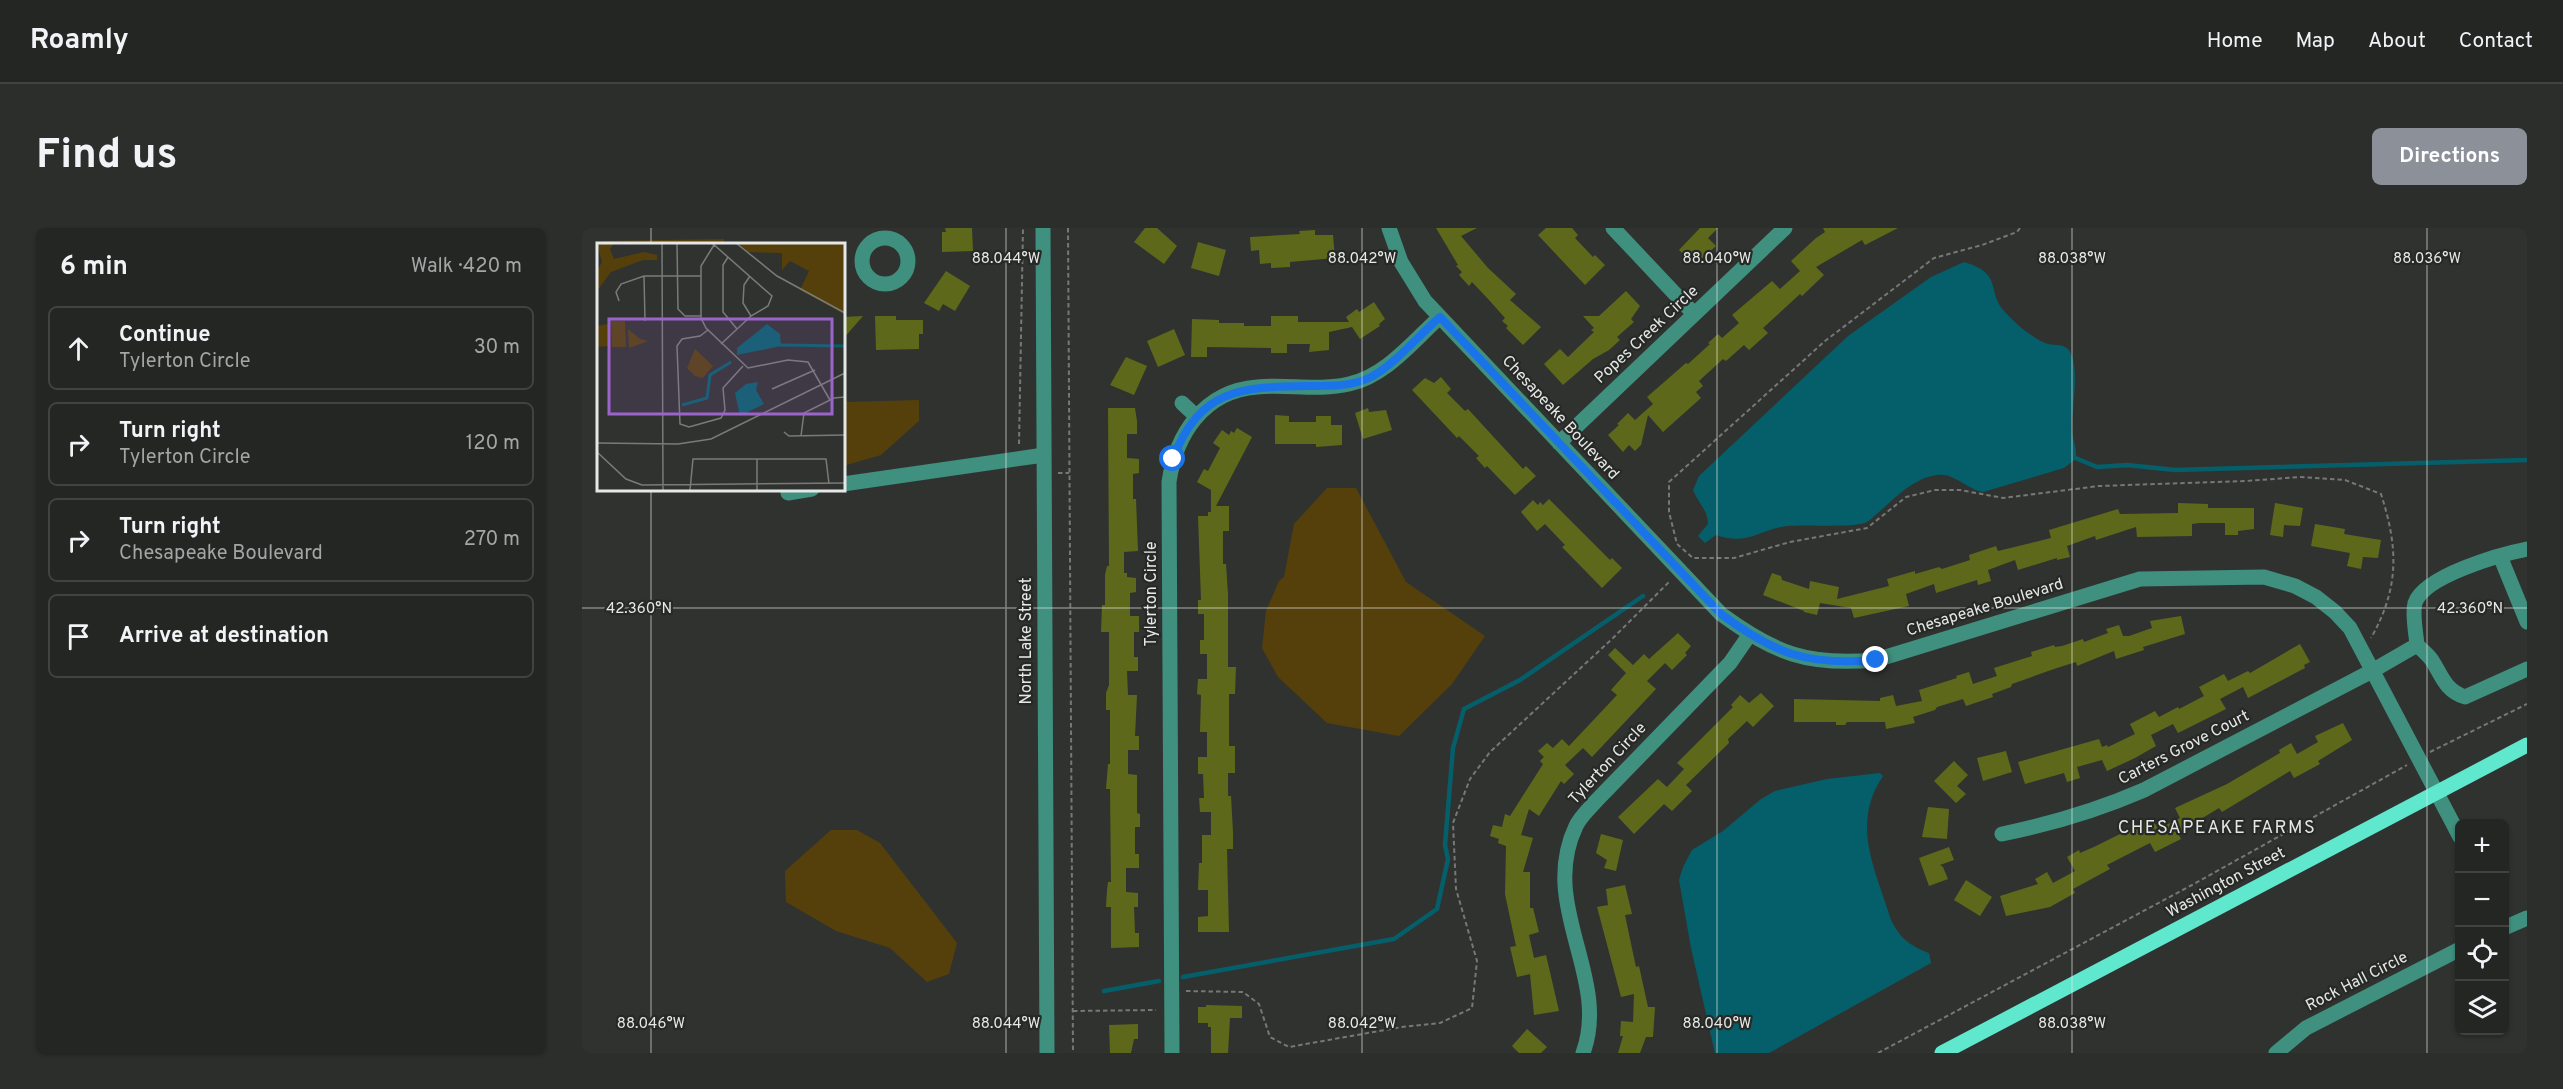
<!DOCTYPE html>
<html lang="en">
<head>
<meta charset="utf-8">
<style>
	:root { --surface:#242624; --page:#2c2e2c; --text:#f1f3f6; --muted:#a3a5a6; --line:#414341; --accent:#8c9099 }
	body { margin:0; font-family:Overpass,sans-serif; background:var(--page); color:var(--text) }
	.controls { position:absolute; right:18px; bottom:18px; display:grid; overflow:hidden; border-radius:9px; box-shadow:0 2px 4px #0004 }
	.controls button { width:54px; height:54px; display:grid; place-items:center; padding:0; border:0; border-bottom:2px solid var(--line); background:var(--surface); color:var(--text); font:30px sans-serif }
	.stop { position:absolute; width:18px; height:18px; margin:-14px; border:4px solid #1a73e8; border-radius:50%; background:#fff }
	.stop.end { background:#1a73e8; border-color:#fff; box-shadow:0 2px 6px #0008 }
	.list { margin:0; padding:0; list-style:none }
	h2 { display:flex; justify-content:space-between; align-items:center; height:78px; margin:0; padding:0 24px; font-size:26px }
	h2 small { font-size:20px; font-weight:400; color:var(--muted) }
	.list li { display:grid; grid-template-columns:39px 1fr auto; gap:18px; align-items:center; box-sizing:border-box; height:84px; margin:0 12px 12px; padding:0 12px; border:2px solid var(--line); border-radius:9px }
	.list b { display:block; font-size:22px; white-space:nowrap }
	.list p { margin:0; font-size:20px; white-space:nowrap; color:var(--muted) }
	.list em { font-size:20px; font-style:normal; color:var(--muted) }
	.icon { flex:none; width:33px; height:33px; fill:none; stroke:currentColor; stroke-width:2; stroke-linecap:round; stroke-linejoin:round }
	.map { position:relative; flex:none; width:1945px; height:825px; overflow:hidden; border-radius:9px }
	header { display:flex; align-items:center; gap:36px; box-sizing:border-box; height:84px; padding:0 30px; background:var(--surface); border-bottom:2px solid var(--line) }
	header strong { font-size:28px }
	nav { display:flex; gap:33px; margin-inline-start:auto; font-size:21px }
	.intro { display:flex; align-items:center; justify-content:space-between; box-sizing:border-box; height:144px; padding:0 36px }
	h1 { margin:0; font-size:42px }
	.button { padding:15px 27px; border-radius:9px; background:var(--accent); color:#fff; font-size:21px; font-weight:700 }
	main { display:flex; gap:36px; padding:0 36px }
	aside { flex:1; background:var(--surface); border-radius:9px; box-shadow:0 2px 4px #0004 }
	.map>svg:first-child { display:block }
	.green { fill:#55400b }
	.water { fill:#055f6a }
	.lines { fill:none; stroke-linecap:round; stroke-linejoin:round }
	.stream { stroke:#055f6a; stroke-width:4.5 }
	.building { fill:#5e681a }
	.path { stroke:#767876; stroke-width:2; stroke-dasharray:4.5 3; stroke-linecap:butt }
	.minor { stroke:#3f907f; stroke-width:15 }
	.major { stroke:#5fe8cd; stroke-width:15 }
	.route { stroke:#1a73e8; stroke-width:8 }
	.ticks { fill:none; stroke:#e6e8e7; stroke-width:1.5; stroke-opacity:0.45 }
	.labels { text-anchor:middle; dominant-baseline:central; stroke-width:4.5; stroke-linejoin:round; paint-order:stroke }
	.street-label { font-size:16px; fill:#e6e8e7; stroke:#262926 }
	.neighbourhood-label { font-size:18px; letter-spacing:1.5px; fill:#e6e8e7; stroke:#262926 }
	.inset-river { fill:none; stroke:#055f6a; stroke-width:3 }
	.inset-road { fill:none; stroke:#797b79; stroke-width:1.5 }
	.view { fill:#9b64cb; fill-opacity:0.15; stroke:#9b64cb; stroke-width:3 }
	.inset-edge { fill:none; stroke:#e6e8e7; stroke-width:3 }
	.ticks-label { font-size:15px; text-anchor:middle; fill:#e6e8e7; stroke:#262926; stroke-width:4.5; stroke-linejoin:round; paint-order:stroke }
</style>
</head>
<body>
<header>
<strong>Roamly</strong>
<nav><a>Home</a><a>Map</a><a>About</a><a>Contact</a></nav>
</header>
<div class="intro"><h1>Find us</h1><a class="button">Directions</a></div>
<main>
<aside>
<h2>6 min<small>Walk · 420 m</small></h2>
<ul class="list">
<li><svg class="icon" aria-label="ahead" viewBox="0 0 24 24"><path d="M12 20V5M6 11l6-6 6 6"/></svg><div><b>Continue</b><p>Tylerton Circle</p></div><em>30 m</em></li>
<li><svg class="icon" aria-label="right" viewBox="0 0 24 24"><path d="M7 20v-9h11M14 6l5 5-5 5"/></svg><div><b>Turn right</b><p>Tylerton Circle</p></div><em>120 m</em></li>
<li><svg class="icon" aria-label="right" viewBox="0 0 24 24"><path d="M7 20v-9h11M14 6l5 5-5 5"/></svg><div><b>Turn right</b><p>Chesapeake Boulevard</p></div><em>270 m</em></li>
<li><svg class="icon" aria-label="arrive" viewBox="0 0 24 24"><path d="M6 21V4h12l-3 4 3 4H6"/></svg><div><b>Arrive at destination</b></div></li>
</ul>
</aside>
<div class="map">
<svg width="1945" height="825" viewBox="0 0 1945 825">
	<rect width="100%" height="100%" fill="#303230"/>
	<path class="green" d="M142,11V16H20V13Z
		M261,170L266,174L337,172V193L299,227L261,238Z
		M745,260H774L824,354L903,408L870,456L817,508L745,495L696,449L680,420L684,383L697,353L702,349L712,296Z
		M249,602H275L298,615L375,715L367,746L345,754L308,720L254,703L204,674L203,643Z"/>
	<path class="water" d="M1382,34C1423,46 1403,64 1424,85C1435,97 1450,110 1466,116C1474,118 1480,115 1487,122C1499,142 1489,179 1490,203C1491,213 1495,220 1494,231L1482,240L1401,264C1384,261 1373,245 1355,247C1332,250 1314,269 1297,284C1293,287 1288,293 1283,295C1266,300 1225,296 1205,298C1174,302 1167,318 1134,307L1123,315L1116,308L1126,296C1126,282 1116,275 1111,262L1117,248L1266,108L1349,49Z
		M1298,545L1301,548C1268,597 1294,642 1309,692C1318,710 1328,718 1347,725L1349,735L1187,825H1133L1109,720L1097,652L1101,639L1110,622L1141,603L1179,571L1193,563L1245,551Z"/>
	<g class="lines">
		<path class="stream" d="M1491,229L1515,239L1545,237L1593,242L1945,232
			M601,749L812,711L855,681L866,631L863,617L871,520L882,481L938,452L1061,368
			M522,763L577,753"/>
	</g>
	<path class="building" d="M363,0H390L391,23L360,24V4H364Z
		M563,0H575L595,18L582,36L552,14Z
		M854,0H895L879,8L906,40L934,66L928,72L959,99L941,117L924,100L926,98L920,93L923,90L907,72L890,54L887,58L877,47L880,44L874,38L876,37Z
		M964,0H990L996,7L993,10L1011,29L1013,27L1023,37L1003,57L956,7Z
		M1118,0H1136L1126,10L1134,18L1118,32L1115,29L1110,34L1097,22Z
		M1241,0H1316L1283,17L1280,12L1234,39L1242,47L1220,68L1218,66L1181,100L1186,105L1167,122L1162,117L1144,133L1141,131L1117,153L1121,158L1114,164L1119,170L1081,204L1066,187L1059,217L1053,223L1047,217L1041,224L1026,207L1037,197L1035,196L1046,185L1053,192L1071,176L1065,169L1104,135L1106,136L1128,116L1126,115L1136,106L1140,110L1157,95L1150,87L1190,53L1198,61L1218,43L1209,33L1234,10L1243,4Z
		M733,2V7H751L753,30L708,34V39L689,40V35L678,36L677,22L669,23L668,9L718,6L717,3Z
		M616,14L644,22L637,48L609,40Z
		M364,43L388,58L373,83L361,76L357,83L342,75Z
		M1044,63L1058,78L1049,91L1052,94L1035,109L1038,112L1027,122L1011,131L981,157L962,136L978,121L986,129L1012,104L1009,102L1012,100L1001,88H1017Z
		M792,74L803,91L797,96L798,98L778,111L770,99L747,104V122L727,124L728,116H705V125H689V120L625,119V129H609L610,91L637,92V95H662V98H689V88H716V94H767L764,89L775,81L777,84Z
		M281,88L261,111V89Z
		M293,88H314V92H341V106H337V121L294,122Z
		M592,101L603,127L576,139L565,113Z
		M544,129L565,138L552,167L528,157Z
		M859,149L869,161L865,165L883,183L886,181L941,241L944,238L954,248L933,267L905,238L903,240L894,230L897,228L877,208L875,210L830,162L843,150L852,155Z
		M526,180H553L555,193V206H545V230L557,231V245L551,246V271H554L556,323L542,324V345H545V349L554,350V364L548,365V388H557V404H552V429H556V443H545L546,467H555L553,508H557V522H546V546L555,547V585L558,586V599H553V626H557V640H544V664L556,665V679H552L553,705H557V719L529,720V679H524L525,662L526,654H529L528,561H524L526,536H528V482H524V465L527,457V404H519L520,377H523V347L525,338H527Z
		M786,180L787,184L804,182L810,202L781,211L773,185Z
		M693,187L707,188V194H734V188H749V197H760V217L734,219V216H693Z
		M655,200L670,209L634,278H647V303H641V336H644L646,366V439H654L653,466H647V518H653V545H646V568H649L651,604V621H645L647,704H616V689L626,688V662H616L617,635H620V607H629V584H618L617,570H622L621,546H616V529H625V504H618L619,467L615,466L616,451H625V426H618V412H622V386H616V372H619L616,288H626V284H629V262L615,254L622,241L626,243L638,220L631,215L640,202L647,207L649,203L652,205Z
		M967,271L1028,332L1030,330L1040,340L1020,360L980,319L983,317L963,296L955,303L939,284L951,272L956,277L958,274L961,277Z
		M1596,275L1626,276V280H1672V301L1656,303V307H1643V295H1617L1610,296V308L1555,309L1554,299L1514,312L1513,308L1485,318L1488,329L1475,332V330L1436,342L1433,332L1406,342L1409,353L1396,357L1395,352L1354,365L1352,356L1324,366L1327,378L1272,390L1269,380L1238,375L1235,387L1222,384V383L1181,367L1190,345L1199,348L1200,352L1227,361L1228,353L1257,359L1255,371L1307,358L1305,351L1333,343V346L1357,339L1360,341L1388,332L1387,327L1414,318L1416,323L1469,310L1467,302L1536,281L1538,286L1596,285Z
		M1693,275L1721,280L1718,298L1702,297L1701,309L1688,307Z
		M1733,296L1763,301L1762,306L1799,312L1796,330L1781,329L1779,341L1765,338L1768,325L1729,318Z
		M1599,388L1603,406L1561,419L1562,422L1534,431L1532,423L1495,438L1494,434L1472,441L1430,456L1429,459L1410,466L1411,469L1384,478L1381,471L1355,479L1353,482L1331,489L1333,495L1304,501L1303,494H1265L1263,497H1254V494H1212V471L1298,473V470L1311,467L1314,478L1340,473L1337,462L1375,450L1374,448L1387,444L1391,456L1415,448L1412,440L1450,428L1449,424L1472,417L1473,419L1480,418L1501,411L1502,414L1526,405L1524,401L1537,397L1541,408H1547L1570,400L1568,393Z
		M1096,405L1109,418L1103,425L1105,427L1090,442L1083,435L1065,453L1074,461L1010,529L1001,520L983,537L992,546L982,556L979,553L957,588L947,581L939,607L951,610L941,644H948V680H951L957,704L947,707L952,730L964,727L977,783L952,787L948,746L935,749L928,719L934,718L923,666L924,618L916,615L917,611L908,608L911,597L920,599L923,586L928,588L961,536L958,533L962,529L956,523L965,515L971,520L980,511L987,518L1035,467L1029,462L1044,445L1026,427L1033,420L1051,437L1062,426L1067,431Z
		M1718,416L1728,434L1722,437L1723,440L1666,470L1661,459L1638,471L1644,481L1596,505L1591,496L1569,507L1574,518L1553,530L1525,543L1520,532L1495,539L1498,550L1485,554L1482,545L1443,556L1436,534L1517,511L1520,519L1525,517L1526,519L1553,506L1548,496L1573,483L1577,489L1596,479L1597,481L1622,468L1617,459L1642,446L1646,453L1666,443L1668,445Z
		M1179,465L1192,478L1171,499L1165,493L1146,511L1147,515L1104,557L1110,563L1090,583L1082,576L1052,606L1036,589L1076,551L1085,559L1102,541L1095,535L1151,479L1149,477L1158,467L1167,475Z
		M1761,495L1770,512L1736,533L1738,536L1712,550L1708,543L1640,584L1637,580L1596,605L1599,611L1573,624L1568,615L1525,637L1528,641L1491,661L1493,665L1468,679L1424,688L1418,668L1456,656L1453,651L1465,644L1471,655L1493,643L1485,629L1497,622L1498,625L1514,618L1570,590L1576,601L1598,590L1593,580L1645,556L1698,525L1697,522L1709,515L1715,526L1736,514L1733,508Z
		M1424,523L1430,544L1401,553L1395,530Z
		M1372,533L1386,547L1375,558L1384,566L1374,575L1352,553Z
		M1346,579L1367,581L1365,611L1340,609Z
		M1019,606L1041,612L1034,643L1022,640L1025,632L1014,625Z
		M1367,619L1372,632L1358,637L1361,639L1366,651L1347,658L1337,630Z
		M1384,652L1410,669L1398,688L1372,672Z
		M1043,657L1050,686L1043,687L1051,725L1054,739L1057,738L1066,779H1073L1071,809H1064L1058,825H1036L1041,808H1038L1039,793L1051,794L1052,766L1039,769L1015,679L1026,677L1024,661Z
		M624,777L660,778V790H648L646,825H629V799H626V795H616V779H624Z
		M556,796V811H552L549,825H528L527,797Z
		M945,801L965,819L959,825H937L930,818Z"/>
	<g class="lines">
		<path class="path" d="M486,0L491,825
			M1438,0L1435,4L1400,17L1352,30L1243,113L1087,254V284L1095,316L1111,330H1152L1208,314L1285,300L1324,269L1353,262H1378L1421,270L1517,258L1664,253L1718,249L1763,252L1799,266C1816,319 1818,359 1789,410
			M437,216L441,0
			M476,245H487
			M1848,524L1945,476
			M604,763L661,764L677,776L688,809L707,819L820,799L858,795L890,780L895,733L874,661L871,595L888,551L908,524L1031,410L1088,353
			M491,783L574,782
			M1296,825L1610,657L1825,537"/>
		<path class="minor" d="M461,0L465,825
			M807,0L819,34L843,73L1139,386C1194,426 1225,438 1294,432L1558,351L1682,349L1713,358L1734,369L1753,384L1768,400L1878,609
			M1031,0L1112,86
			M280 33a23 23 0 1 1 46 0a23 23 0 1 1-46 0Z
			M600,175L615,189
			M977,215L1203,0
			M261,256L462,227
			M206,265L230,261
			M1918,328L1945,394
			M1835,417C1839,421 1845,426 1849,431C1860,447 1862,462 1883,469L1945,441
			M1420,606C1469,596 1516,582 1562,562L1790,443L1835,417C1834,405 1830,386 1833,375C1842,348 1919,326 1945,321
			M1922,700L1945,690
			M590,825L587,254C594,206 622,163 675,159C705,156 737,163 767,156C804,148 831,113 858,89
			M1001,825C1029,749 956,678 994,598C998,589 1007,581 1014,573L1148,435L1168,406
			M1694,825L1724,800L1878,721"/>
		<path class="major" d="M1360,825L1945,517"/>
	</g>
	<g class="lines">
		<path class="route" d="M591,231C618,158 663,159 731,158C750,158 771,158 789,149C813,136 837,107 858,89L1139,386C1193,426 1226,438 1294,432"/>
	</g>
	<path class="ticks" d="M69,0V16M424,0V825M780,0V825M1135,0V825M1490,0V825M1845,0V825M69,261V825M0,380H1945"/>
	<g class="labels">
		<g class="street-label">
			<text transform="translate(1065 107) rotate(-43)">Popes Creek Circle</text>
			<text transform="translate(978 190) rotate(47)">Chesapeake Boulevard</text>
			<text transform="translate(570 366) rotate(-90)">Tylerton Circle</text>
			<text transform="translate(1403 380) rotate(-17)">Chesapeake Boulevard</text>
			<text transform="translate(445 413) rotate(-90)">North Lake Street</text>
			<text transform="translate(1602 520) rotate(-27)">Carters Grove Court</text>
			<text transform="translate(1026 536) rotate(-47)">Tylerton Circle</text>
			<text transform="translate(1644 655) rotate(-28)">Washington Street</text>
			<text transform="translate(1775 754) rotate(-27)">Rock Hall Circle</text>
		</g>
		<g class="neighbourhood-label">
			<text x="1635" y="600">CHESAPEAKE FARMS</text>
		</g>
	</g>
	<g transform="translate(15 15)">
		<rect width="248" height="248" fill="#303230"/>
		<path d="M17,0L13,6L17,16L47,9L60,12V17H46L14,29L0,48V28L5,19L0,0ZM141,0H247V71L203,47L212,28L193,18L185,27V10L151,9ZM14,78H28L29,104H15ZM11,81L12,103L0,104V83ZM31,86L43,96L51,98L32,105ZM98,106L116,123L106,135L98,133L90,125Z" fill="#55400b"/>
		<path d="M170,81L183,91L184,103L140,112V105ZM161,139L159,147L167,161L143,173L138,150L149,141Z" fill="#055f6a"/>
		<path class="inset-river" d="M183,102L248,103M85,162L110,155L113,132L134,119"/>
		<path class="inset-road" d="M65,0L66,247M80,0L81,66L88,73H104M115,0L175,53L171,63L154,73L124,101M139,0L180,33L248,70M117,2L104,23V75L109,85L151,125L191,117L211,119L233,157M131,14L126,22V69L140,86M47,33L48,78M153,33L147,42L146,60L154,73M22,58L19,49L24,41L47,33H104M111,87L103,93L85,96L80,103L83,181L92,184L124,175L128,167L126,145L146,123M175,146L218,127M187,189L192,193L248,192M204,193L207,170L237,155L248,154M0,200L81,201L114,196L248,130M0,209L29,236L45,242L248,240M160,216V247M93,247L96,216H229L232,241"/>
		<path class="view" d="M12,76H235V171H12Z"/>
		<rect width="248" height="248" class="inset-edge"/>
	</g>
	<g class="ticks-label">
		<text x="424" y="35">88.044°W</text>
		<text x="780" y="35">88.042°W</text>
		<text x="1135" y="35">88.040°W</text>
		<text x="1490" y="35">88.038°W</text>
		<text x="1845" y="35">88.036°W</text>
		<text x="57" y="385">42.360°N</text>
		<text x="1888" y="385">42.360°N</text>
		<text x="69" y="800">88.046°W</text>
		<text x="424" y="800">88.044°W</text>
		<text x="780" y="800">88.042°W</text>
		<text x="1135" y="800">88.040°W</text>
		<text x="1490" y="800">88.038°W</text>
	</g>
</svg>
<div class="controls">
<button>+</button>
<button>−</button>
<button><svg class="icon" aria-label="locate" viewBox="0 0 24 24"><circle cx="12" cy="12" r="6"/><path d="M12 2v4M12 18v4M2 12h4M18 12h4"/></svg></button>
<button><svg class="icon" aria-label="layers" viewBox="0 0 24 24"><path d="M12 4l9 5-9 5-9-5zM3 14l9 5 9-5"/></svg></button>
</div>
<div class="stop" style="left:591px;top:231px"></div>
<div class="stop end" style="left:1294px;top:432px"></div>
</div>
</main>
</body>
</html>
